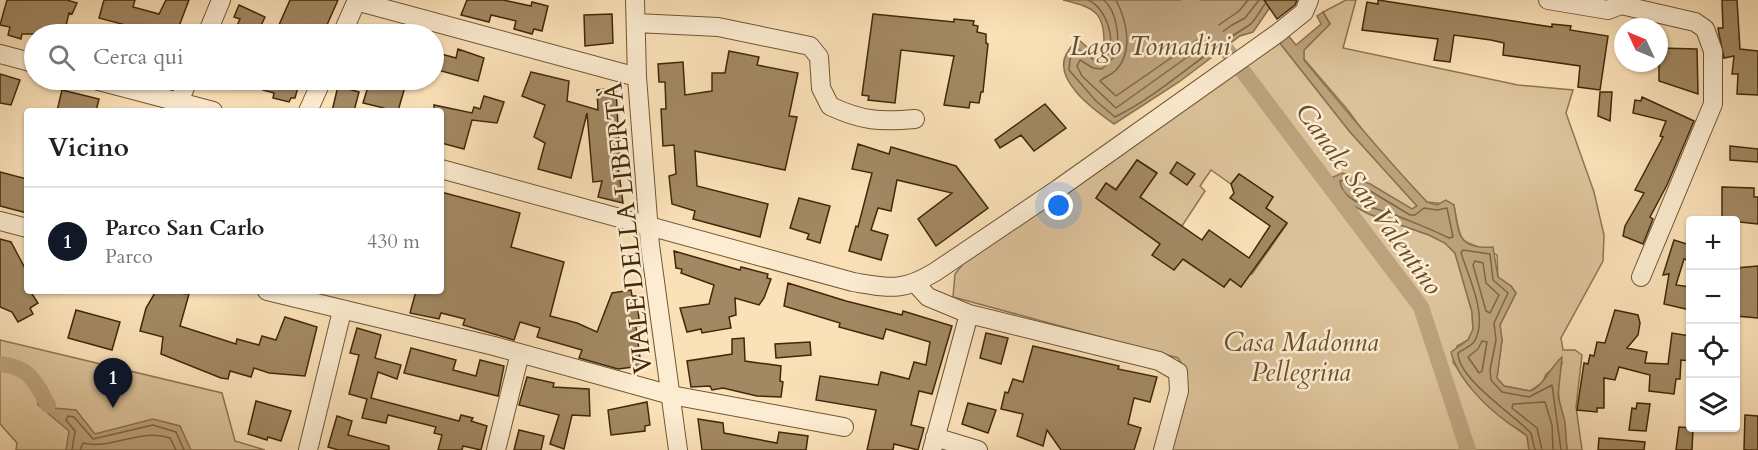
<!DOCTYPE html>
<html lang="it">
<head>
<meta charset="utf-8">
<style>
	:root { --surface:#fff; --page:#f6f6f6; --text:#222; --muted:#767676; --line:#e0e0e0; --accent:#111827 }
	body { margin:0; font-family:Cardo,serif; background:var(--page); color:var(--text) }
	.controls { position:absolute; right:18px; bottom:18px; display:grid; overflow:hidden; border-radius:6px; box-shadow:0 2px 4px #0004 }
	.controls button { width:54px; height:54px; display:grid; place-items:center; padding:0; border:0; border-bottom:2px solid var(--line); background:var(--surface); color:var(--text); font:30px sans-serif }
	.compass { position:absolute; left:1614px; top:18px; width:54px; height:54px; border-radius:50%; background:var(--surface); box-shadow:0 2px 4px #0004; rotate:314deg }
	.you { position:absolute; left:1059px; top:206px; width:21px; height:21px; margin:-15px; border:4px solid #fff; border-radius:50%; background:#1a73e8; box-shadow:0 0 0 9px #1a73e833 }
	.badge { display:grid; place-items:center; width:39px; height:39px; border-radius:50%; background:var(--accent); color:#fff; font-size:20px; font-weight:700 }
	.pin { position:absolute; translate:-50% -50px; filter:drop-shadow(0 2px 3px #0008) }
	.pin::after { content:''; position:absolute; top:32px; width:21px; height:18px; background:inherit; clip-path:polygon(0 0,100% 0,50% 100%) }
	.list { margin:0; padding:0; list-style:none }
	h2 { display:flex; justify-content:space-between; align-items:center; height:78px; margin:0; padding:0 24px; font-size:26px }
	h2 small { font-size:20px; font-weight:400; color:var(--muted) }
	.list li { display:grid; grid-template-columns:39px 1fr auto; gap:18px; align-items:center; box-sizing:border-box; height:108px; padding:0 24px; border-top:2px solid var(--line) }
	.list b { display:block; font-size:22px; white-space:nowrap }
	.list p { margin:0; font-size:20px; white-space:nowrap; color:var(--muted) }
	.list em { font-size:20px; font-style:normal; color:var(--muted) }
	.icon { flex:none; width:33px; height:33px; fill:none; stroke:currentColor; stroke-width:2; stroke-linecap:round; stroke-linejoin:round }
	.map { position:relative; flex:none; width:1758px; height:450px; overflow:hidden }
	.search { position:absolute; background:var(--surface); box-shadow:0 2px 4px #0004; left:24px; top:24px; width:420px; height:66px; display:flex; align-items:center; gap:15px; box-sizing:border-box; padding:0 21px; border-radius:33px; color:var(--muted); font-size:22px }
	.panel { position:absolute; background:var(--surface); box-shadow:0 2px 4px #0004; left:24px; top:108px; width:420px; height:186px; border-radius:6px }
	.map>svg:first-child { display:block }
	.green { fill:#dcc29a; stroke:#8f7550; stroke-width:1.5; fill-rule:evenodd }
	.water { fill:#bca27c; stroke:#8b714d; stroke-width:1.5 }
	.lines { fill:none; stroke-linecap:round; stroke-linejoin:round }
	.shore { stroke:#7f6542; stroke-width:1.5 }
	.canal { stroke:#bca27c; stroke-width:16 }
	.building { fill:#a28863; stroke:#422807; stroke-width:1.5 }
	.minor-casing { stroke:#705633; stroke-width:20 }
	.minor { stroke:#fcecd1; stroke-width:18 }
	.labels { text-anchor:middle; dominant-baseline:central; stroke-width:5; stroke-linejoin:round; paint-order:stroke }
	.street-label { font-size:26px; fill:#422807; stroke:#fcecd1 }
	.park-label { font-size:26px; font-style:italic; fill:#684e2c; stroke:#fcecd1 }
	.water-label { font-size:27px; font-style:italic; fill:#674d2a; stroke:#fcecd1 }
</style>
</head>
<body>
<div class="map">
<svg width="1758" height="450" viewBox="0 0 1758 450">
	<rect width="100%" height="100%" fill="#fbe1b8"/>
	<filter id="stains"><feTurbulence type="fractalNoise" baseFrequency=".00333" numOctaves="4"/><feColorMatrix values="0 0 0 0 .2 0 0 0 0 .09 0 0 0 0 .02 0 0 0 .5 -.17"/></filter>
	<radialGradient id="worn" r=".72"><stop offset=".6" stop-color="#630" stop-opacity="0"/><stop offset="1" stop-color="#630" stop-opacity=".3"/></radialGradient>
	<path class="green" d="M1346,0H1356L1343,48L1518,85L1573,90L1566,113L1594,192L1604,235L1603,261L1561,338L1563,350H1575L1582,355L1576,407L1582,450H1567C1565,423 1552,388 1562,363L1546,374L1543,382L1530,391L1504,386L1497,378L1502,340L1500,325L1516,293L1511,286L1498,277L1497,255C1459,236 1462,252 1454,205L1427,202L1377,150L1347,109L1304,59V50L1330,24L1323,12Z
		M1279,42L1350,132L1417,206L1412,210L1370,184L1346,202L1369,214L1429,235L1445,243L1455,253L1472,312L1473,330L1468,340L1457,346L1453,362L1470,386L1507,422L1527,436L1529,450H1171C1179,422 1198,383 1178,358L953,297L955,274L963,264L1204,92ZM1137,160L1157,173L1140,197L1182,226L1205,191L1200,186L1211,170L1231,184L1239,174L1273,197L1266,208L1287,224L1252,274L1239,265L1245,281L1241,287L1230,279L1224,287L1182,259L1153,254L1160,244L1096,198L1106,183L1116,189Z
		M0,340L222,393L235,441L265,450H16L17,443L0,424Z"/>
	<path class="water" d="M1063,0H1275L1253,32L1240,36L1179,82L1114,124C1096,111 1051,80 1067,53C1070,47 1074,43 1080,41L1098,56L1104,50C1105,13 1097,8 1063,0Z
		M1323,12L1330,24L1304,50V60C1344,108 1383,156 1427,202L1437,205L1446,200L1454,205C1459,235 1458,250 1493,247L1498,277L1511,286L1516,293L1500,325L1502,340L1497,378L1504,386L1530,391C1544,386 1550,367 1562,357L1558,396L1565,422L1567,450H1529L1527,436C1521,430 1514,427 1507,422C1486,407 1457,378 1451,352L1468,340L1473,329L1472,312L1455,253L1445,243L1429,235L1369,214L1346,202L1335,190L1333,177L1343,173L1370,184L1412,209L1417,206L1350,132L1279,42L1288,35L1296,45L1321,24L1317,16Z
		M36,376L46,386L53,408L76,410L95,434L153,419L180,426L191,450H66L69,431L38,405Z"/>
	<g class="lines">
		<path class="shore" d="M1088,0C1109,8 1122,56 1097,62L1078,49L1070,59L1069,70L1096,101L1115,117C1163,93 1203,53 1248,26C1255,22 1260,10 1265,4
			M1104,0C1117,12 1120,38 1116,55L1102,69L1093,68L1080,60L1077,66L1082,76L1116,108L1232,25L1245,18L1259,0
			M1116,0C1127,21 1134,53 1115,71C1111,75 1104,77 1100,81L1116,96L1239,11L1248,0
			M1344,180L1367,189L1410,215H1415L1424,208L1437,210L1447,208L1453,237L1449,238C1431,229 1412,222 1393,214C1377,208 1342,204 1340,181Z
			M1475,261L1483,263L1486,283L1499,295L1490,313L1486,311L1473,265Z
			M1482,341L1487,342L1482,371L1479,373L1468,357L1478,349Z
			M72,450L75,431L66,420L68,416L74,417L93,439L153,425L176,432L184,450
			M80,450L83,443C111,450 139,428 170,438L176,450
			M1535,450L1531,433C1514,415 1458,379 1458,353C1463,349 1470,347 1474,342C1489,318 1469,278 1461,253L1463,250L1490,254L1493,280L1508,293L1494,323L1496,340L1490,370L1491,380L1502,392L1529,397L1552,385L1561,450
			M1542,450L1537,428L1512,408L1513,404L1545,402L1552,425L1553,450"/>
		<path class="canal" d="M1189,0L1421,307L1468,450
			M0,364C30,367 35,381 48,405"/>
	</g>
	<path class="building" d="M7,0H67L77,3L72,14L69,13L64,34H22L21,39L8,35L10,27L0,25Z
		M104,0H135L133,7L159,14L166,0H189L176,34H147L148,31L99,18Z
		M290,0H338L323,34L300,29L298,34L279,25Z
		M467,0H503L531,6L532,2L548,6L542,31L534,29L532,34L514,29L516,21L491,15L489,22L461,15Z
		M1264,0H1297L1295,5L1277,19Z
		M1378,0L1552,27V24L1571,26L1570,30L1608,36L1600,90L1578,87L1580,66L1503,55L1504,43L1491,40L1454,35L1450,62L1434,60L1438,39L1362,30L1367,2L1378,4Z
		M1722,0H1737L1740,49L1758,51V95L1737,94L1738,74H1732L1734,56L1724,58L1719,34L1718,28H1723Z
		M239,5L265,17L257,34L234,32L240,19L234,17Z
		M612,14L613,43L585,46L584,15Z
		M873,14L954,22V19L974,21L973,25L978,26L977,32L986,34V43L988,44L983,92H981L979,103L970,102L969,108L944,105L954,56L901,50L895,103L868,100L869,96L862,95Z
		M1659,48L1697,49L1698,94L1659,81Z
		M458,49L484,58L478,81L434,69V52L456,58Z
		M729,51L759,57L757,65L798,73L789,116L797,117L785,170L695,151L697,186L768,204L760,237L693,219L695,211L672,204L669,176L676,174L674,145L663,146L661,109H666L665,82H659L658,64L683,62L685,95L712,91V73H725Z
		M531,72L569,81L567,101L598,110L597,90L616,88L620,165L618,166L623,203L598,197L602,181L593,182L587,113L571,178L538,169L545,143L534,137L545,105L522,96Z
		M0,74L20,80L11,105L0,103Z
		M267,80H300L295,98H291L289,102L273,98L274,93L263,90Z
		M370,80H407L398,111H383L384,108L363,103Z
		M338,86L359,92L354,111H332Z
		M62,90L99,99L96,111H57Z
		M1600,92H1612L1610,121L1598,116Z
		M484,96L504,102L497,123L472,120L464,149L441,143V111H434V105L472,113L474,107L480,109Z
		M1642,97L1694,121L1667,185L1650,217L1653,219L1643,244L1623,236L1625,226L1644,193L1635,190L1663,137L1660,136L1666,121L1633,113L1635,100L1641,101Z
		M1045,104L1066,128L1034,151L1021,135L1000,148L995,140Z
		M858,144L889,154L891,147L956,166L988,208L936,246L918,219L952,193L897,180L891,211L878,208L871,230L888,235L881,260L849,251L856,226L858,227L872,173L852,169Z
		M1730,146L1758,149V162L1730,160Z
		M1137,160L1157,173L1140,197L1202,240L1209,230L1249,258L1270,226L1230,198L1234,193L1231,184L1239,174L1273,197L1266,208L1287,223L1241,287L1230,279L1224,287L1183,259L1174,270L1152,255L1160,244L1096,198L1106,183L1116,190Z
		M1177,162L1195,174L1187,185L1170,173Z
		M0,172L27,179V213L0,206Z
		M1722,187L1754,188V197H1758V224L1722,220Z
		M441,192L520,213L511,247L564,262L550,316L577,323L597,332L612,293L631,290L632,296H636L640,326H636L641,366L618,369L579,358L582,350L537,337L540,328L520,322L514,340L463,325L465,319L441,313L439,319L410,313L416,291H441Z
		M799,198L830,206L820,243L807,239L809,234L790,228Z
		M0,239L11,242L27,272V291H30L38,303L30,308L33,314L18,322L12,312L0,307Z
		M1674,240L1690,245V261L1684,259L1676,285L1690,287V310L1664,304L1669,274L1663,275Z
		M674,251L740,270L741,267L768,274L767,278L771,279L764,298L759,305L735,298L736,315L729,317L731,328L702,333L701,329L687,332L680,308L709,304L714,285L681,273L682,269L676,268Z
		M1758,266V318L1736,316L1738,289H1736V268Z
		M788,283L846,301L902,315L903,311L952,326L932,394L919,391L911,425L924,428L918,450L894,444L893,450H867L876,410L816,400L820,376L878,385L881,372L909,379L914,362L926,365L930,342L886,329L883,339L839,327L840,323L784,306Z
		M156,291L189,294L180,326L236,344L237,339L259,345L262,336L276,340L285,317L317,327L305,376L269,373L254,368L251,377L230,371L228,379L221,378L161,354L163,337L140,331L146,308Z
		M76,310L120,322L112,350L68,338Z
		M1615,310L1638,315L1640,323L1638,335L1627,348L1647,352L1645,363L1668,364L1672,333L1690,336V361L1681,360L1680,379H1676L1674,394L1649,391L1650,375L1619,367L1615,380L1604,378V408H1597V412L1577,410L1584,363L1588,364L1590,355L1594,356L1597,342L1605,343Z
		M357,328L381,335L375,358L401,365L397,379L378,372L371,398L459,421L461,415L473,418L471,421L487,426L481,450L463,446L462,450H438L442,435L434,433L436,427L388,415L386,423L362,418L367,399L349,394L359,355L350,353Z
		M986,333L1008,338L1001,364L980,358Z
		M744,338L745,361L781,366L780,381L783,382L781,397L757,396L723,388L712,390L710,386L691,387L687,361L732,354V339Z
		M810,342L811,355L776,358L775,344Z
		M1033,346L1119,366L1118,369L1157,377L1150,402L1134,398L1128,424L1141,428L1134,450H1061L1047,430L1043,446L1017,436L1023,414L1001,409L1005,392L1008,393L1013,379L1023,382Z
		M411,348L456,360L453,370L476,376L480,360L504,366L498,396L404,373Z
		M527,377L554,383L553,387L589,389L590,416L572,415L564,449L550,444L559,415L519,405Z
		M256,401L291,411L281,441L268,437L267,440L248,434Z
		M647,402L650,425L645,426V431L611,435L608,410Z
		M968,403L996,410L988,433L962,424Z
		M1637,403L1650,404L1646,431L1629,430L1632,408L1636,409Z
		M1745,415L1758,416V450H1744Z
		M337,416L352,421L348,435L389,446V450H338L328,447Z
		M698,419L723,423L724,433L777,443L779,432L808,436L806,450H702Z
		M1679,427L1693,428L1692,450H1676Z
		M519,430L544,436L541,450H514Z
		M1599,438L1645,442L1644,450H1598Z"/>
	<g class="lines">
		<g class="minor-casing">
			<path id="minor" d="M635,0L637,77L650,245L678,450
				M1548,0L1608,10L1621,5L1623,0
				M356,1L637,77
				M1621,5L1695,22L1705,29L1713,51V104L1641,277
				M636,23L718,27L810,46L819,57L821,88L830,106C862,121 880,122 915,119
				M207,34L221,0
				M342,34L357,0
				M0,54L34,63
				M95,80L213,111
				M179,102L188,80
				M308,111L322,80
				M441,169L853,282C890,288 902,292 935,272L1058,189L1278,33L1304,12L1309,0
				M0,221L27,228
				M916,284L928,297L969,314L1159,361L1178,372L1179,391L1163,450
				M267,291L494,346L671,395L844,427
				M935,437L978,450
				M308,450L342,311
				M496,450L520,353
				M932,450L969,314"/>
		</g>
		<use href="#minor" class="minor"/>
	</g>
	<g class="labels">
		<g class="street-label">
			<text transform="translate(628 228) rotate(-96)">VIALE DELLA LIBERTÀ</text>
		</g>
		<g class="park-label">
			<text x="1301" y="342">Casa Madonna<tspan x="1301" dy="30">Pellegrina</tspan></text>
		</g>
		<g class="water-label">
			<text x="1150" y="46">Lago Tomadini</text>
			<text transform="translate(1369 199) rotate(54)">Canale San Valentino</text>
		</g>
	</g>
	<rect width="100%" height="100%" filter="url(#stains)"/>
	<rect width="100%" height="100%" fill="url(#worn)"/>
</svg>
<div class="controls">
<button>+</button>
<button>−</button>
<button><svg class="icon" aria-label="locate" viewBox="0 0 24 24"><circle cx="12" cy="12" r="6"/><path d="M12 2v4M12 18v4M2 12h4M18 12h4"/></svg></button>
<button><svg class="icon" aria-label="layers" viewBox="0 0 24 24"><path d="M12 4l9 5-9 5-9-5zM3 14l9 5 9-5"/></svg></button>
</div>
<svg class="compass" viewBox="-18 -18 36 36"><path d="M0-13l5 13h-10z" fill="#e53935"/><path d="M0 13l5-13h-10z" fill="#767676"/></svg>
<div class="you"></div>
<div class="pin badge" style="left:113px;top:408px">1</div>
<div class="search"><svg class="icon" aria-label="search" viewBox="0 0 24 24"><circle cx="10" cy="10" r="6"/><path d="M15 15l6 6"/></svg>Cerca qui</div>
<section class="panel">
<h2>Vicino<small></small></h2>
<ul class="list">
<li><span class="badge">1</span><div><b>Parco San Carlo</b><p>Parco</p></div><em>430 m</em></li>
</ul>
</section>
</div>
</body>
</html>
